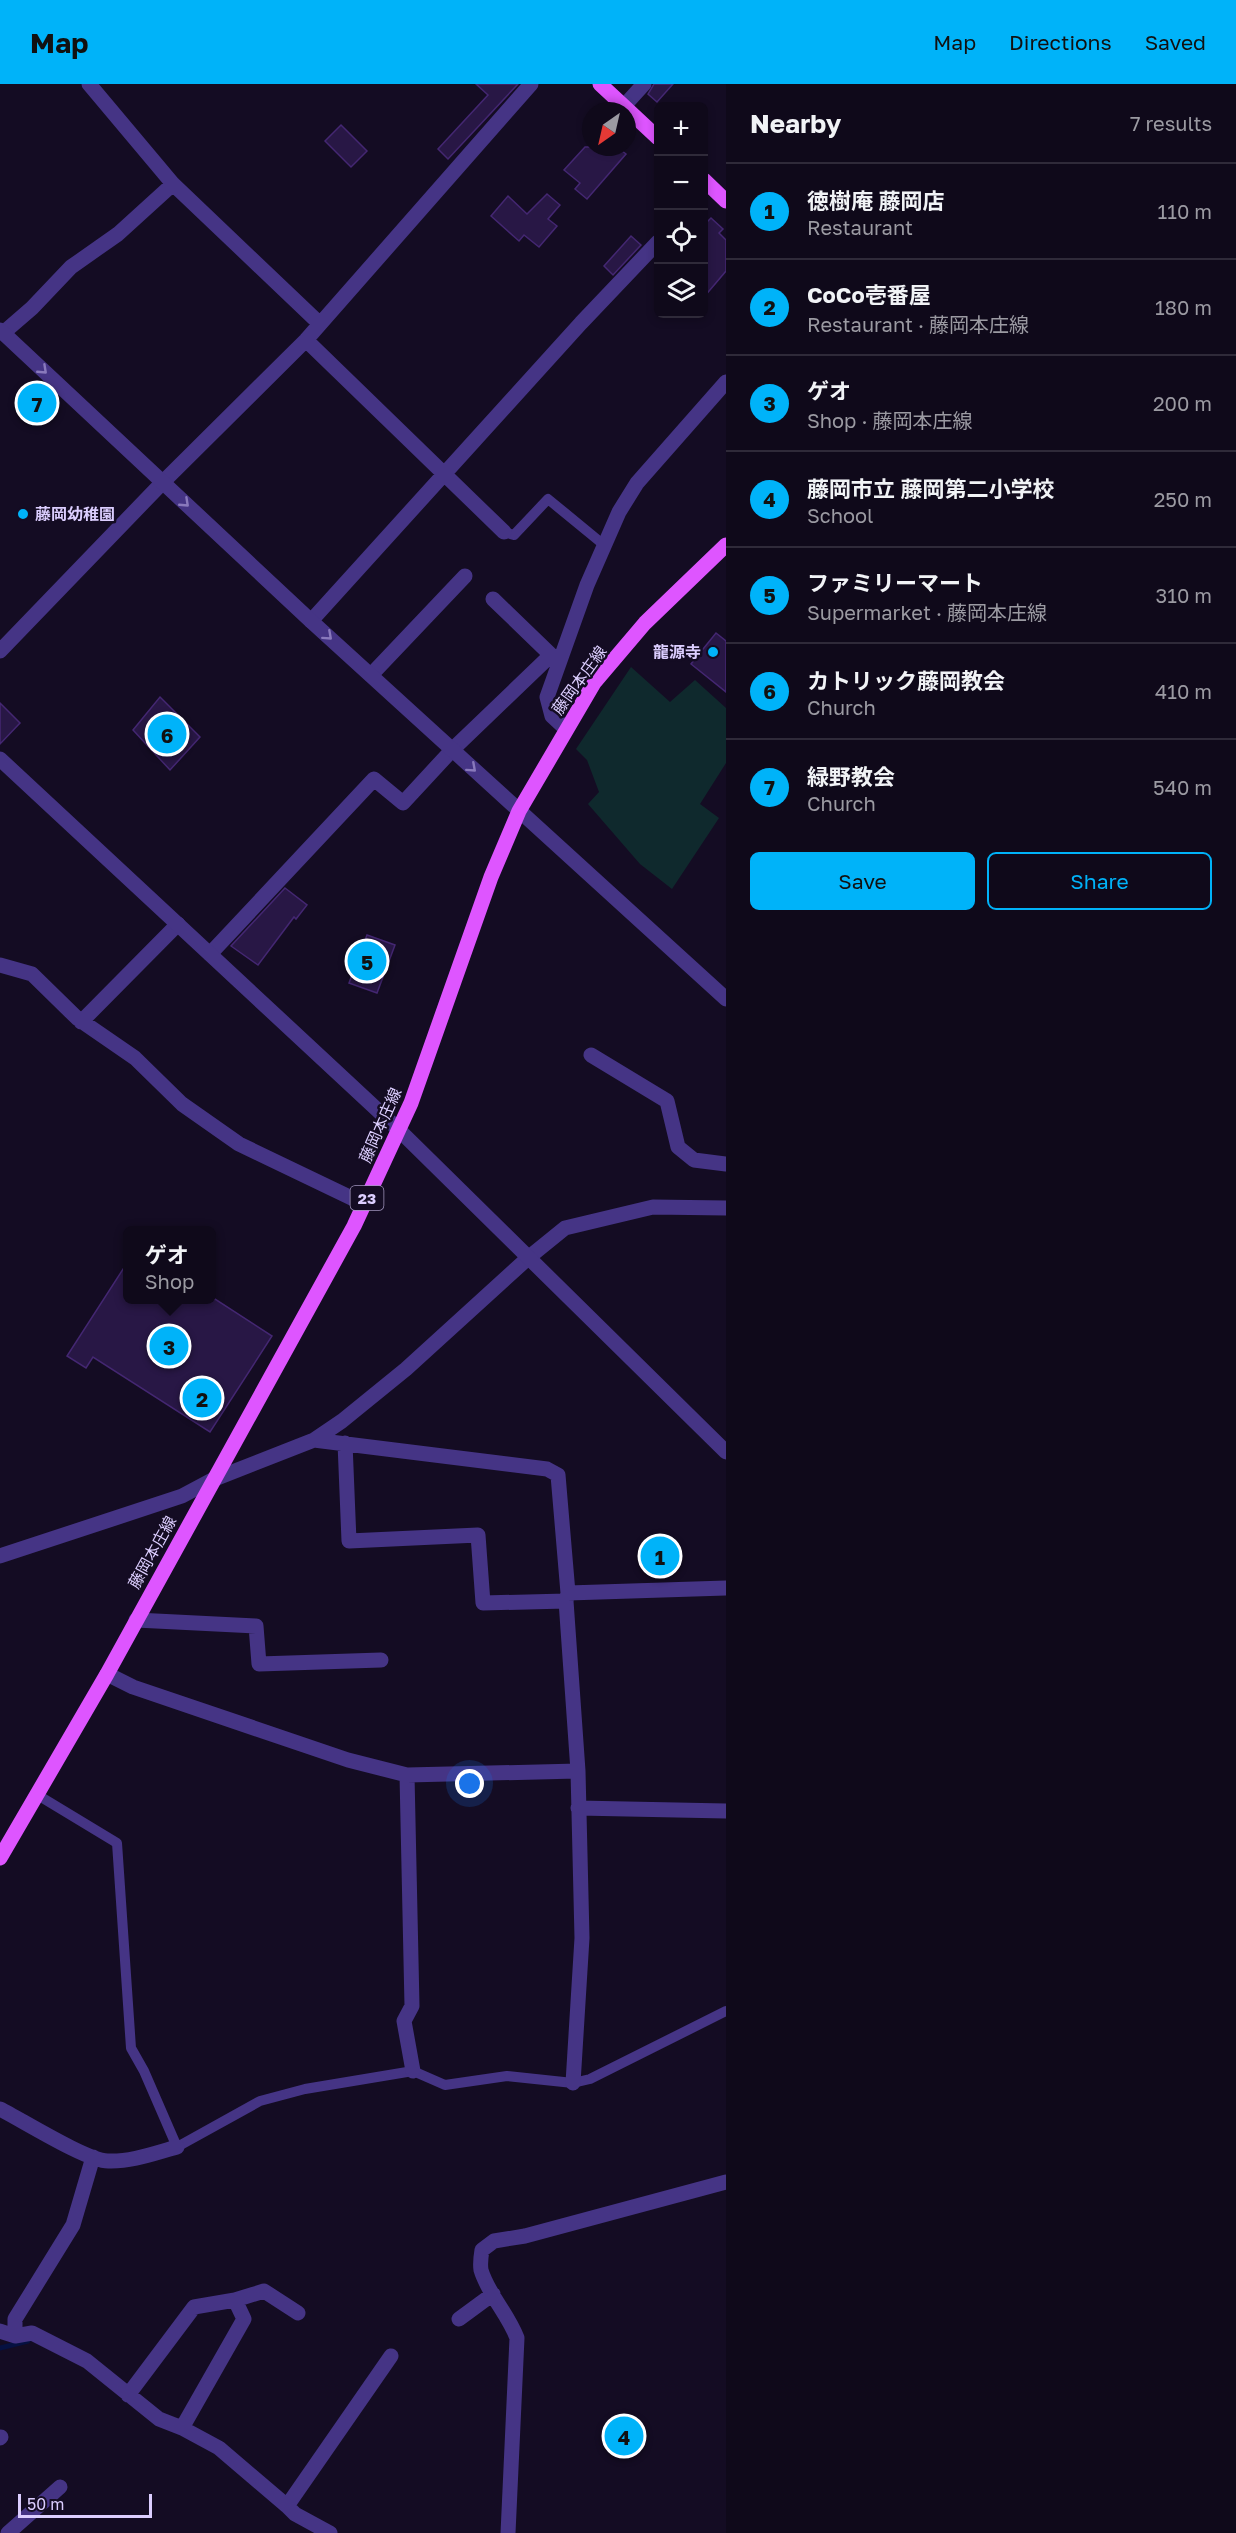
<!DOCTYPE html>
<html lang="en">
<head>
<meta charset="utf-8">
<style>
	:root { --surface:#0f091a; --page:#181223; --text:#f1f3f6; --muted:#9b9aa2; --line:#2f2a39; --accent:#00b3f9 }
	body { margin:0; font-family:"Golos Text","Noto Sans JP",sans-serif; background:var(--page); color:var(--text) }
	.controls { position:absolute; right:18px; top:18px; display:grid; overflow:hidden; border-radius:9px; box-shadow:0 3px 9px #0003 }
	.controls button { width:54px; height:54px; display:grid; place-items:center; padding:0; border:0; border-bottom:2px solid var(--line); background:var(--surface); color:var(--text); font:30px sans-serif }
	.compass { position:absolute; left:582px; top:18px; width:54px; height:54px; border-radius:50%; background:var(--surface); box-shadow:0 3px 9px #0003; rotate:214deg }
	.scale { position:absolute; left:18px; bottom:15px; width:134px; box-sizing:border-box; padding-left:6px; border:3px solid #dcceff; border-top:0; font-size:16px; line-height:21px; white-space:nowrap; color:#dcceff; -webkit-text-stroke:4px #140c23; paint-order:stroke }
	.you { position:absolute; left:470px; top:1700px; width:21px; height:21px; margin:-15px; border:4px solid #fff; border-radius:50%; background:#1a73e8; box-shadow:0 0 0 9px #1a73e833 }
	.badge { display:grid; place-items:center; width:39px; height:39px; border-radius:50%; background:var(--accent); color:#111; font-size:20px; font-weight:700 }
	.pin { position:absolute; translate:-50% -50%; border:3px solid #fff; box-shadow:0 2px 6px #0006 }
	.popup { position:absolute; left:123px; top:1142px; width:93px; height:78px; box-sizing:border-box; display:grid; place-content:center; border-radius:9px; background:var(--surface); filter:drop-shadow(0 2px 4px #0005); font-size:20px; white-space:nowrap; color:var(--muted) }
	.popup b { font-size:22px; color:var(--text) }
	.popup::after { content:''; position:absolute; left:50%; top:100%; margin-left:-12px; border:12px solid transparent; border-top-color:var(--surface) }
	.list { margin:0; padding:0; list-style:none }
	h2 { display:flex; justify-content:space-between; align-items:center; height:78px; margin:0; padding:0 24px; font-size:26px }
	h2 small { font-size:20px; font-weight:400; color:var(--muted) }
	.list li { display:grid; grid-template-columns:39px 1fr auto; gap:18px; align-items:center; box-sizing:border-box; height:96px; padding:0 24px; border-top:2px solid var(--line) }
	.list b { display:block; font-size:22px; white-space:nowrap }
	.list p { margin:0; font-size:20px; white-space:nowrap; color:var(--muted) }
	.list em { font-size:20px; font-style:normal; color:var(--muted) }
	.actions { display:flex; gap:12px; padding:18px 24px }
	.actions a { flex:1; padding:14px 0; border:2px solid var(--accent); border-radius:9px; text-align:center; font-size:21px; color:var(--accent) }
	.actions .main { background:var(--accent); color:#111 }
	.icon { flex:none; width:33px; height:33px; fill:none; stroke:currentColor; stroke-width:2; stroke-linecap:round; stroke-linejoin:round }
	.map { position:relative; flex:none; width:726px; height:2449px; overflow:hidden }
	header { display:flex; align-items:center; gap:36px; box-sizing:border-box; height:84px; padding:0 30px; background:var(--accent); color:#111 }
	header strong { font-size:28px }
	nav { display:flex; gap:33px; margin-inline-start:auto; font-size:21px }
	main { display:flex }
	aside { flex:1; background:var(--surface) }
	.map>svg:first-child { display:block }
	.green { fill:#0f292d }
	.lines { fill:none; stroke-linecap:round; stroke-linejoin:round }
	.stream { stroke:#061141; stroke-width:5 }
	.building { fill:#281745; stroke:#442772; stroke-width:1.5 }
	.service { stroke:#453485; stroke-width:10 }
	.minor { stroke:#453485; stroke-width:15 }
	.tertiary { stroke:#453485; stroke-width:15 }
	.primary { stroke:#de55ff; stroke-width:15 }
	.oneway { stroke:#8979bc }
	.poi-dot { fill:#00b3f9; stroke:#140c23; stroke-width:2 }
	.labels { text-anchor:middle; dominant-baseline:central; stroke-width:5; stroke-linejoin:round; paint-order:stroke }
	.shield { fill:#140c23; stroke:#a094bd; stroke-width:1.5 }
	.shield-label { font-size:15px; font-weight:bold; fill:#dcceff }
	.poi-label { font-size:16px; font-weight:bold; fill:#dcceff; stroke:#140c23; text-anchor:start }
	.street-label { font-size:16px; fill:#dcceff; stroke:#140c23 }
</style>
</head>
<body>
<header>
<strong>Map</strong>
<nav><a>Map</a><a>Directions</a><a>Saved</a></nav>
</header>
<main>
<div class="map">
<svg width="726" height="2449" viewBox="0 0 726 2449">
	<rect width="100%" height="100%" fill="#140c23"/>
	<path class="green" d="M631,583L670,618L695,596L726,624V679L700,720L719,734L672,805L640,780L588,720L599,708L587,676L576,665Z"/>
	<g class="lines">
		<path class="stream" d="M0,2264L28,2257"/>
	</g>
	<path class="building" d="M476,0H518L448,75L438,65L488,11Z
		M654,0H673L657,18L648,10Z
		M341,41L367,67L351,83L325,57Z
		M585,63H617L626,70L587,115L575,105L580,99L564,86Z
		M547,110L560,121L548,135L557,142L539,163L524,151L519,157L491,132L508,112L527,130Z
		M711,134L723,145L719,149L726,156V187L704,213V135L707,138Z
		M631,152L641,161L613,191L604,182Z
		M716,549L726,557V608L691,580Z
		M160,613L200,653L170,686L133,646Z
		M0,619L20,639L0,660Z
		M285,804L307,821L296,835L294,833L258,881L231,862Z
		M367,851L395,861L377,909L349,899Z
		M127,1179V1215H215L272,1252L210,1348L93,1273L86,1284L67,1272Z"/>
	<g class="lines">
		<path class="service" d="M504,448L514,451L548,415L604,461
			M36,1710L117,1759L131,1964L144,1987L177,2063L260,2017L305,2005L413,1987L445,2001L507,1992L573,1999L590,1995L726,1927"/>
		<path class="minor" d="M89,0L173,100L320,240
			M624,22L644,0
			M3,249L32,224L71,183L118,150L173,100
			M306,256L504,448
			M493,515L551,571
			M311,537L581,239L658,158
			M0,567L163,398L306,256L531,0
			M371,591L465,492
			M566,645L552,632L547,613L587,501L619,428L637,399L726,298
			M210,870L374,695L403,719L452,666L551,571L560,575
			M0,881L32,890L77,934L135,974L182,1020L239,1060L364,1120
			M81,938L178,840
			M591,971L667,1017L678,1063L694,1076L726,1080
			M314,1356L547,1385L558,1391L568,1509L566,1517L578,1687L582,1854L573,1999
			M345,1359L349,1457L478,1451L483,1519L566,1517
			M0,1472L182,1412L212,1396L314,1356L342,1337L406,1285L528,1174L565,1144L653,1123L726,1124
			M568,1509L726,1504
			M136,1536L256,1542L259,1580L381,1576
			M107,1590L133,1603L348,1676L407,1691L578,1687
			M407,1691L412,1922L404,1937L413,1987
			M578,1724L726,1727
			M0,2025C22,2036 87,2077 108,2077C131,2078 155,2069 177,2063
			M459,2235L493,2210
			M0,2247L15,2252L32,2249L87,2277L159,2335L182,2344L219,2364L287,2422
			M15,2252V2235L73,2141L93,2073
			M128,2311L194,2223L235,2216L264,2207L298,2229
			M182,2344L244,2235L235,2216
			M0,2354L1,2353
			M8,2449L60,2403
			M330,2449L295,2430L287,2422L391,2272
			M508,2449L517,2254C508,2230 488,2210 481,2186C480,2180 481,2172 482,2166L494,2157L525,2152L726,2098"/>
		<path class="tertiary" d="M0,246L311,537L726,915
			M0,675L399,1046L726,1368"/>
		<path class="primary" d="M600,0L658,54
			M704,96L726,117
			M0,1774L107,1590L354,1142L411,1019L491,793L519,727L594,599L645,539L726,461"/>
	</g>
	<defs><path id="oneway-chevron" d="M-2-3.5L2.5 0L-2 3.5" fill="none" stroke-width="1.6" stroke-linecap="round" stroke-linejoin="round" transform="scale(1.5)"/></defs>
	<g class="oneway">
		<use href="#oneway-chevron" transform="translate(43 286) rotate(43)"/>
		<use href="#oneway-chevron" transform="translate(185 419) rotate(43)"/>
		<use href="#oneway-chevron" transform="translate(328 552) rotate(42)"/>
		<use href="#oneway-chevron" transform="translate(472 684) rotate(42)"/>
	</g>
	<g class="poi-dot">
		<circle cx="23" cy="430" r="6"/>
		<circle cx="713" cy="568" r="6"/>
	</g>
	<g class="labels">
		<rect class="shield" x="350.5" y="1102" width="33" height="24" rx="4.5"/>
		<g class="shield-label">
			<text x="367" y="1114">23</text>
		</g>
		<g class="poi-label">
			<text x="35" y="430">藤岡幼稚園</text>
			<text x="701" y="568" text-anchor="end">龍源寺</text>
		</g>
		<g class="street-label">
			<text transform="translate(579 596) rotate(-54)">藤岡本庄線</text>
			<text transform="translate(380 1041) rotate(-66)">藤岡本庄線</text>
			<text transform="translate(152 1468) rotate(-61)">藤岡本庄線</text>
		</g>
	</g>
</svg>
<div class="controls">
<button>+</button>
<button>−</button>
<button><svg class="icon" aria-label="locate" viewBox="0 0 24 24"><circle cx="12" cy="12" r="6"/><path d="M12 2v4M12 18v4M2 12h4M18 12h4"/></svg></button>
<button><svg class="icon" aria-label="layers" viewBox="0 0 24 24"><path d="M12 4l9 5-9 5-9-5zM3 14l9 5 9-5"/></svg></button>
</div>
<svg class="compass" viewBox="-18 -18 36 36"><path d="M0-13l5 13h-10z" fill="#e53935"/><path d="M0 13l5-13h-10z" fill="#9b9aa2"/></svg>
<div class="scale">50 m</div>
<div class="you"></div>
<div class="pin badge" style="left:660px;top:1472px">1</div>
<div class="pin badge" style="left:202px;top:1314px">2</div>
<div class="pin badge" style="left:169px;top:1262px">3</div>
<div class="popup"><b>ゲオ</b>Shop</div>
<div class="pin badge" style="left:624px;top:2352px">4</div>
<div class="pin badge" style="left:367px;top:877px">5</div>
<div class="pin badge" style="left:167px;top:650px">6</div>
<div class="pin badge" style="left:37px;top:319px">7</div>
</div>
<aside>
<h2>Nearby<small>7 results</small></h2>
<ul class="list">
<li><span class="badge">1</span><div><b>徳樹庵 藤岡店</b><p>Restaurant</p></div><em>110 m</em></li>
<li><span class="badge">2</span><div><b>CoCo壱番屋</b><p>Restaurant · 藤岡本庄線</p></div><em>180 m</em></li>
<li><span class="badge">3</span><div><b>ゲオ</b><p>Shop · 藤岡本庄線</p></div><em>200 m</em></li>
<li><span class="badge">4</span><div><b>藤岡市立 藤岡第二小学校</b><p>School</p></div><em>250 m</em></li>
<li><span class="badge">5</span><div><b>ファミリーマート</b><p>Supermarket · 藤岡本庄線</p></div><em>310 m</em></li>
<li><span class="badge">6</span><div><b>カトリック藤岡教会</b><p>Church</p></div><em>410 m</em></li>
<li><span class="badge">7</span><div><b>緑野教会</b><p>Church</p></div><em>540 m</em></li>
</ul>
<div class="actions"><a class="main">Save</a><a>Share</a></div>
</aside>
</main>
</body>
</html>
